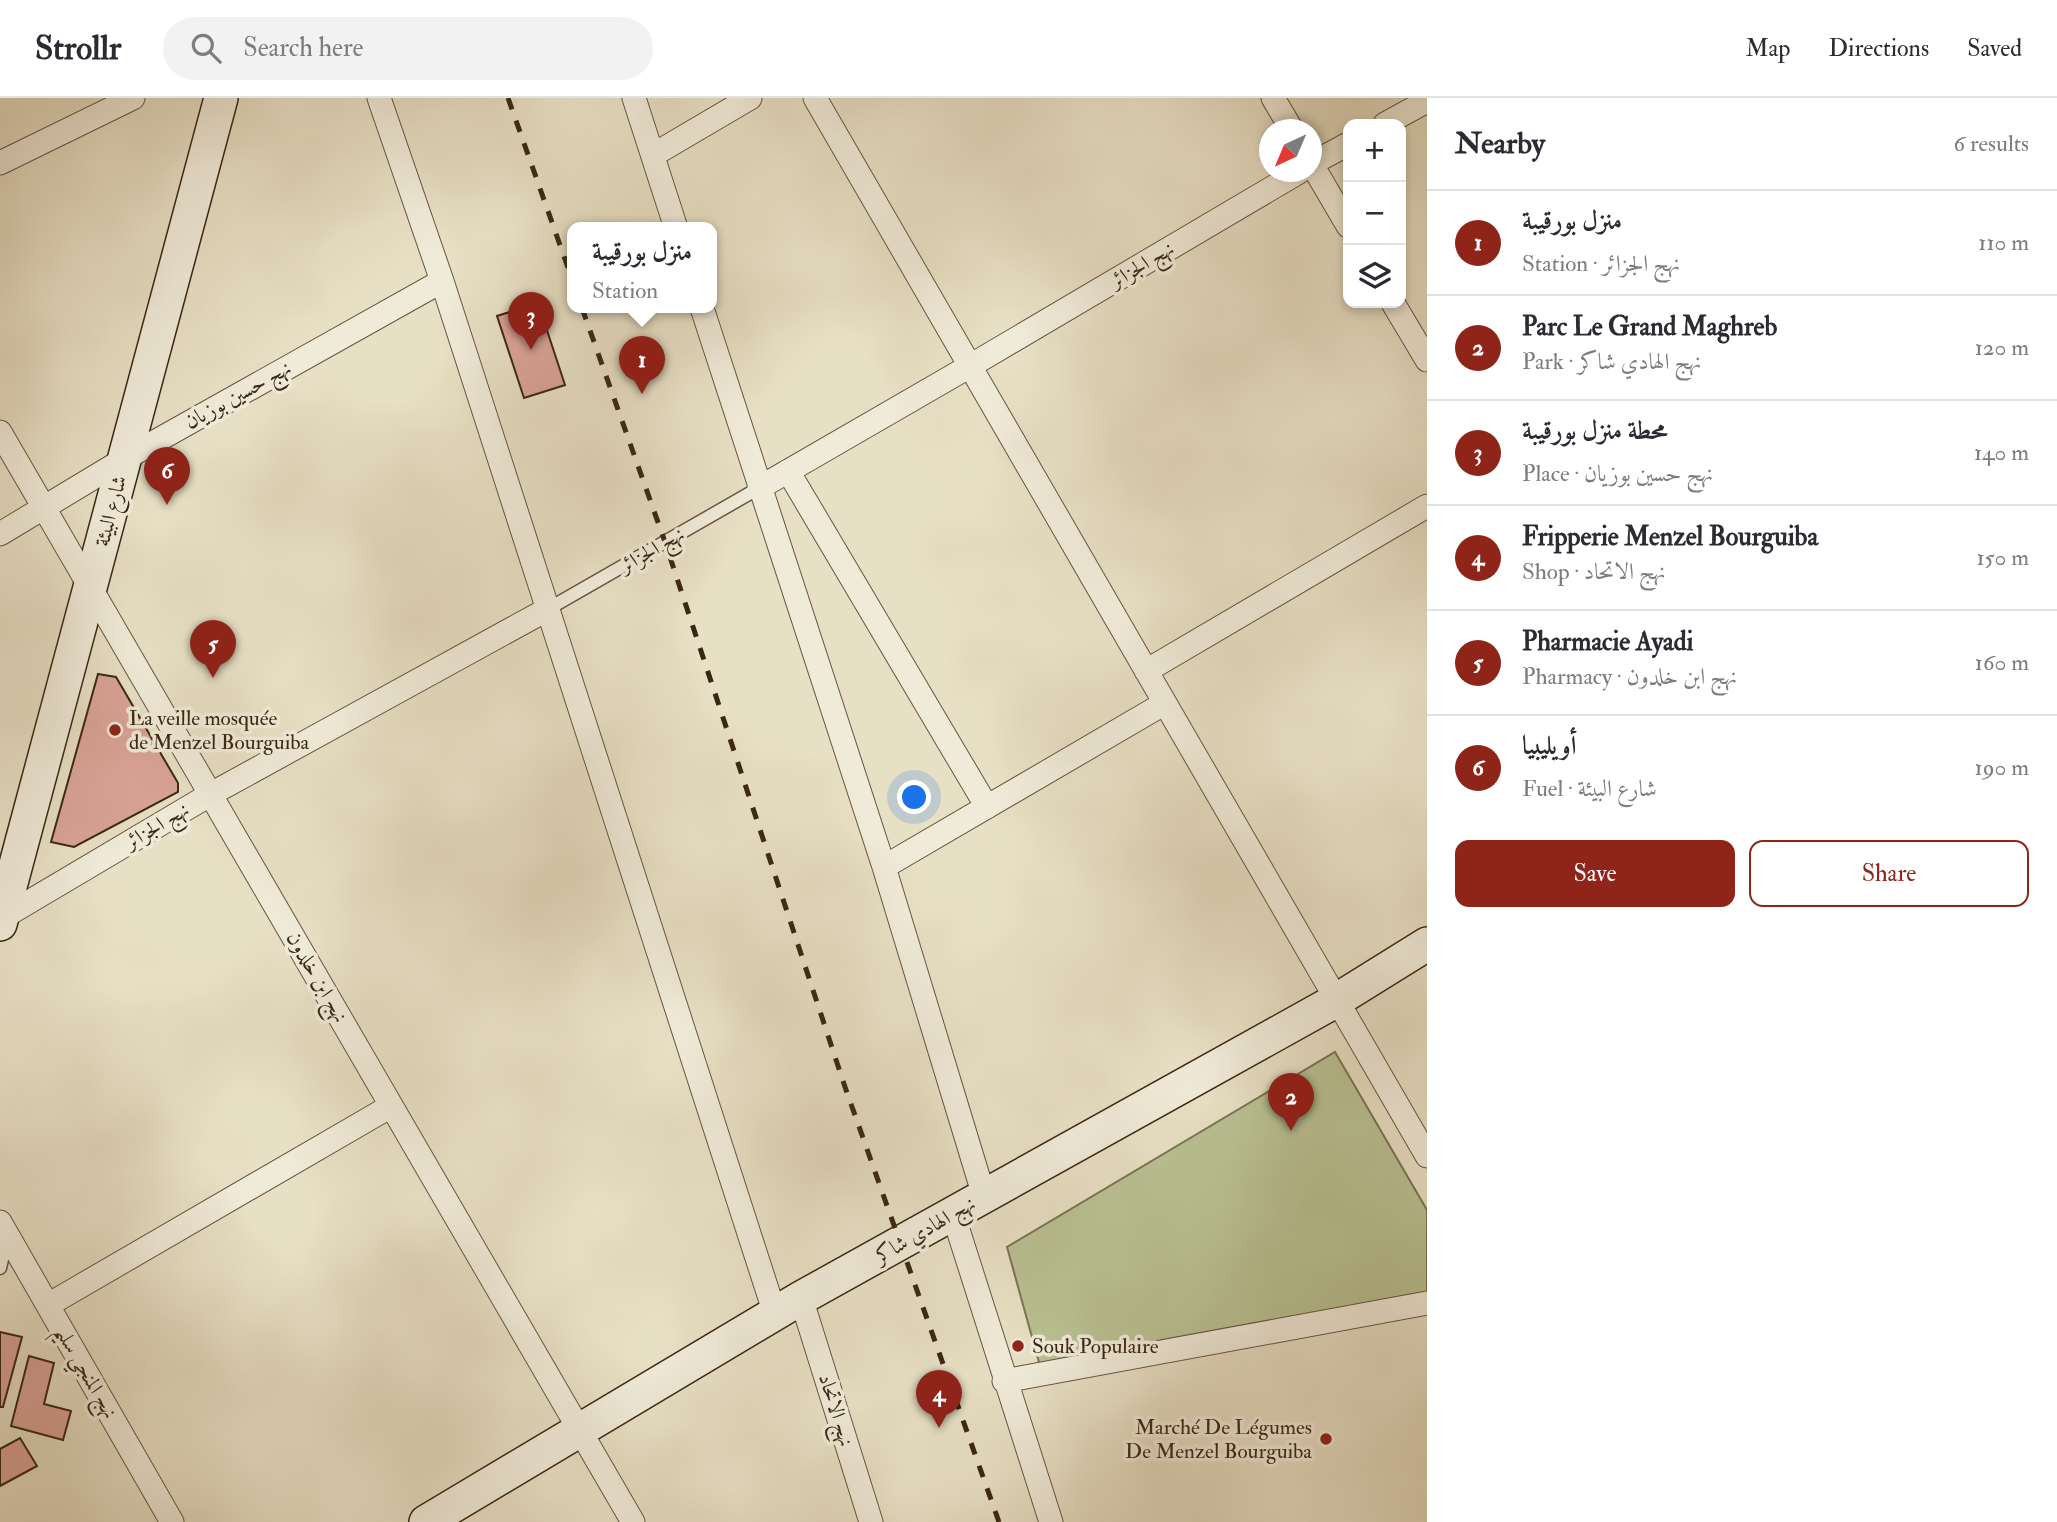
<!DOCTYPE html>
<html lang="en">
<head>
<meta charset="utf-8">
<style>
	:root { --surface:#fff; --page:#f2f2f3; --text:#2b2b33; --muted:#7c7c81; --line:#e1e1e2; --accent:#8f2418 }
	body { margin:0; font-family:"IM FELL Double Pica",Amiri,serif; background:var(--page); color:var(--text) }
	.controls { position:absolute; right:21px; top:21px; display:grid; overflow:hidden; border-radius:14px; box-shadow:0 4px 10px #0003 }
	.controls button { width:63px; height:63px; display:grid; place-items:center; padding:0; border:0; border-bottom:2px solid var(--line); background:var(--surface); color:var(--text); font:35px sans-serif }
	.compass { position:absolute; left:1259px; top:21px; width:63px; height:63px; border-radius:50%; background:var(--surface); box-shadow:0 4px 10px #0003; rotate:224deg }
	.you { position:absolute; left:915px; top:700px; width:24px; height:24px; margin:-18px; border:5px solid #fff; border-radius:50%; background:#1a73e8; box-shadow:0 0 0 10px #1a73e833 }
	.badge { display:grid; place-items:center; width:46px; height:46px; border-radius:50%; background:var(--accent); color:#fff; font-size:23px; font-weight:700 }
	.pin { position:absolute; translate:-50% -58px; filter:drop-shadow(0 2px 4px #0008) }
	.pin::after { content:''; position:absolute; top:37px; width:24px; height:21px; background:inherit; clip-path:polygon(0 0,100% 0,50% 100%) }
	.popup { position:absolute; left:567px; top:124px; width:150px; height:91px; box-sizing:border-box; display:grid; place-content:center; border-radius:14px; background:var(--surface); filter:drop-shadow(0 2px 5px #0005); font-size:23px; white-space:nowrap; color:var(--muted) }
	.popup b { font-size:26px; color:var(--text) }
	.popup::after { content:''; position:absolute; left:50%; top:100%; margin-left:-14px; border:14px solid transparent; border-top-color:var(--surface) }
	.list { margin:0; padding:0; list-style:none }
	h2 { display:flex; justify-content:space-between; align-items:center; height:91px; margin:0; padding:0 28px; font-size:30px }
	h2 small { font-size:23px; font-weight:400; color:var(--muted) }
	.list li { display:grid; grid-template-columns:46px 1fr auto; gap:21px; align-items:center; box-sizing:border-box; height:105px; padding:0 28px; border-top:2px solid var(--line) }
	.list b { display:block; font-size:26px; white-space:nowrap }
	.list p { margin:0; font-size:23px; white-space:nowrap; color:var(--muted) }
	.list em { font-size:23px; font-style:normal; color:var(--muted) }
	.actions { display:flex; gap:14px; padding:21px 28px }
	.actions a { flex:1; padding:16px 0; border:2px solid var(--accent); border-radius:14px; text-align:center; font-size:24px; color:var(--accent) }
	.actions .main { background:var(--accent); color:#fff }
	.icon { flex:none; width:38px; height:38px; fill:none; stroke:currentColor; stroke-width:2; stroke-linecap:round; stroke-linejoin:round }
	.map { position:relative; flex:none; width:1427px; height:1424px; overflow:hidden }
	header { display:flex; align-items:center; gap:42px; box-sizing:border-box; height:98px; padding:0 35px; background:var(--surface); border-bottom:2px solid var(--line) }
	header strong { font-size:33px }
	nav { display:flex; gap:38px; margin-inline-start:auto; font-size:24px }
	.search { width:490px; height:63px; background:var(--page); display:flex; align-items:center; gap:18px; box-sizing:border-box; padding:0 24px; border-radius:38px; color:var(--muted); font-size:26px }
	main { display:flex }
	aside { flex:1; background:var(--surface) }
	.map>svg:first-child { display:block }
	.green { fill:#b9c193; stroke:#7a7453; stroke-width:2 }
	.building { fill:#daa397; stroke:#3a2713; stroke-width:2 }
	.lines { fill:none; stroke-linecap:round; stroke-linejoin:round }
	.lane-casing { stroke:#665540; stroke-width:15 }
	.street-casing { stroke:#665540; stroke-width:25 }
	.secondary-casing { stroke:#3a2713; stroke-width:36 }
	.lane { stroke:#f0ebd9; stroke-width:12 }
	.street { stroke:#f0ebd9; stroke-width:23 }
	.secondary { stroke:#f0ebd9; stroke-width:33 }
	.rail { stroke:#3a2713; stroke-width:5; stroke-dasharray:12 12; stroke-linecap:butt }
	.poi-dot { fill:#8f2418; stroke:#f0ebd9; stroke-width:2.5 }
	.labels { text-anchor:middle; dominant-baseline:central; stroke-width:7; stroke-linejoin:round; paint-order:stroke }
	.street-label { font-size:21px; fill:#3a2713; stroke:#f0ebd9 }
	.poi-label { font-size:21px; fill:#3a2713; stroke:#f0ebd9; text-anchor:start }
</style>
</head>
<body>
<header>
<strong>Strollr</strong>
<div class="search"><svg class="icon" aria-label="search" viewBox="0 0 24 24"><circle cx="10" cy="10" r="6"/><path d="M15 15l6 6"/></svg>Search here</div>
<nav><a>Map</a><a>Directions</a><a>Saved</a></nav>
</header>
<main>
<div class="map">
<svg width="1427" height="1424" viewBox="0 0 1427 1424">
	<rect width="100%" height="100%" fill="#e8e0c5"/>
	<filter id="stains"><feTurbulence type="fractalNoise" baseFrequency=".00286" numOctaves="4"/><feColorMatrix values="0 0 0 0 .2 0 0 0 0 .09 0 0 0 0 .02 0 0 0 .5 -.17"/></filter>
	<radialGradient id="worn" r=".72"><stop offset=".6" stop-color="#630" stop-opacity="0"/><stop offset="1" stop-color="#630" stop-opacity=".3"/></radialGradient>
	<path class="green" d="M1335,954L1427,1112V1210L1040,1268L1007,1149Z"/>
	<path class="building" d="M538,205L565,287L524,300L497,218Z
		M98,576L116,579L178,685V694L74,749L51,744Z
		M0,1234L22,1239L3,1309H0Z
		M29,1258L54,1265L44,1306L71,1313L63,1342L11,1328Z
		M20,1340L37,1368L0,1388V1351Z"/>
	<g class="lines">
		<g class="lane-casing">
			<path id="lane" d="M548,511L759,390
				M0,1170L7,1140"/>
		</g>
		<g class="street-casing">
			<path id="street" d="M379,0L442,183L775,1216
				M634,0L676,130
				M815,0L1427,1058
				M1273,0L1292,32
				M1385,26L1427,3
				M653,57L750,0
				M0,65L133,0
				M1311,65L1348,128
				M1311,66L1348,46
				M1393,205L1427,262
				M702,210L884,769L984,1098
				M0,334L633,1424
				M788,373L987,709
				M759,390L970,268L1299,74
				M0,436L126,360L442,183
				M1146,573L1427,408
				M884,769L1165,605
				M0,821L211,696L548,511
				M953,1116L1051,1424
				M0,1124L172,1424
				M801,1200L871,1424
				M48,1207L391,1008
				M1004,1283L1427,1205"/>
		</g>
		<g class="secondary-casing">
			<path id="secondary" d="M0,826L221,0
				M426,1424L801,1200L1337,902L1427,846"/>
		</g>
		<use href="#lane" class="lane"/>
		<use href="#street" class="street"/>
		<use href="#secondary" class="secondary"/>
		<path class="rail" d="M508,0L572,181
			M582,210L665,444L845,989L999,1424"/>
	</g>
	<g class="poi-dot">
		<circle cx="115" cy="632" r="7"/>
		<circle cx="1018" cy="1248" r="7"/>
		<circle cx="1326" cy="1341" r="7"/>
	</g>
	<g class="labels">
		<g class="street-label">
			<text transform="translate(1142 167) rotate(-31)">نهج الجزائر</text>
			<text transform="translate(238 297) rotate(-29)">نهج حسين بوزيان</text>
			<text transform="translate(111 413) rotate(-75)">شارع البيئة</text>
			<text transform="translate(652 452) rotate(-30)">نهج الجزائر</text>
			<text transform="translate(157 728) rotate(-31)">نهج الجزائر</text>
			<text transform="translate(317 879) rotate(60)">نهج ابن خلدون</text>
			<text transform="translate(925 1132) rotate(-30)">نهج الهادي شاكر</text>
			<text transform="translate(86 1274) rotate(60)">نهج المنجي سليم</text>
			<text transform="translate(836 1312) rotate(73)">نهج الاتحاد</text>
		</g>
		<g class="poi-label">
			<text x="129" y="620">La veille mosquée<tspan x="129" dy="24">de Menzel Bourguiba</tspan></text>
			<text x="1032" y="1248">Souk Populaire</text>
			<text x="1312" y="1329" text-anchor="end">Marché De Légumes<tspan x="1312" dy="24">De Menzel Bourguiba</tspan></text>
		</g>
	</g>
	<rect width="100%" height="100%" filter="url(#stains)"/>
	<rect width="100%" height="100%" fill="url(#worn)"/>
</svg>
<div class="controls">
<button>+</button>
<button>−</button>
<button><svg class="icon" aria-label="layers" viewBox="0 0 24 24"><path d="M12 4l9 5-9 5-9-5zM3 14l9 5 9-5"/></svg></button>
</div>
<svg class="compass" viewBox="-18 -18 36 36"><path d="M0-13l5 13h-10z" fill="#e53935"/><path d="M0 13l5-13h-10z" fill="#7c7c81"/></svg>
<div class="you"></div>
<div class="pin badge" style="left:642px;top:296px">1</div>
<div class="popup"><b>منزل بورقيبة</b>Station</div>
<div class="pin badge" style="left:1291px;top:1033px">2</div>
<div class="pin badge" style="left:531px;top:252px">3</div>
<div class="pin badge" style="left:939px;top:1330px">4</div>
<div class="pin badge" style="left:213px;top:580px">5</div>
<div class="pin badge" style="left:167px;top:407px">6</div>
</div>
<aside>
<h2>Nearby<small>6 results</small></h2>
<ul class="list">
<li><span class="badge">1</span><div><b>منزل بورقيبة</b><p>Station · نهج الجزائر</p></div><em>110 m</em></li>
<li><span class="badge">2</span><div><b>Parc Le Grand Maghreb</b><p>Park · نهج الهادي شاكر</p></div><em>120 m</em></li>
<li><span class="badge">3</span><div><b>محطة منزل بورقيبة</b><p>Place · نهج حسين بوزيان</p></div><em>140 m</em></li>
<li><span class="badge">4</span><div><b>Fripperie Menzel Bourguiba</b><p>Shop · نهج الاتحاد</p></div><em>150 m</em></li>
<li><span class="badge">5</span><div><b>Pharmacie Ayadi</b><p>Pharmacy · نهج ابن خلدون</p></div><em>160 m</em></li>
<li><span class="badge">6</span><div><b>أويليبيا</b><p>Fuel · شارع البيئة</p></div><em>190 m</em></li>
</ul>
<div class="actions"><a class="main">Save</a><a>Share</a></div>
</aside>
</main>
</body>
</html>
